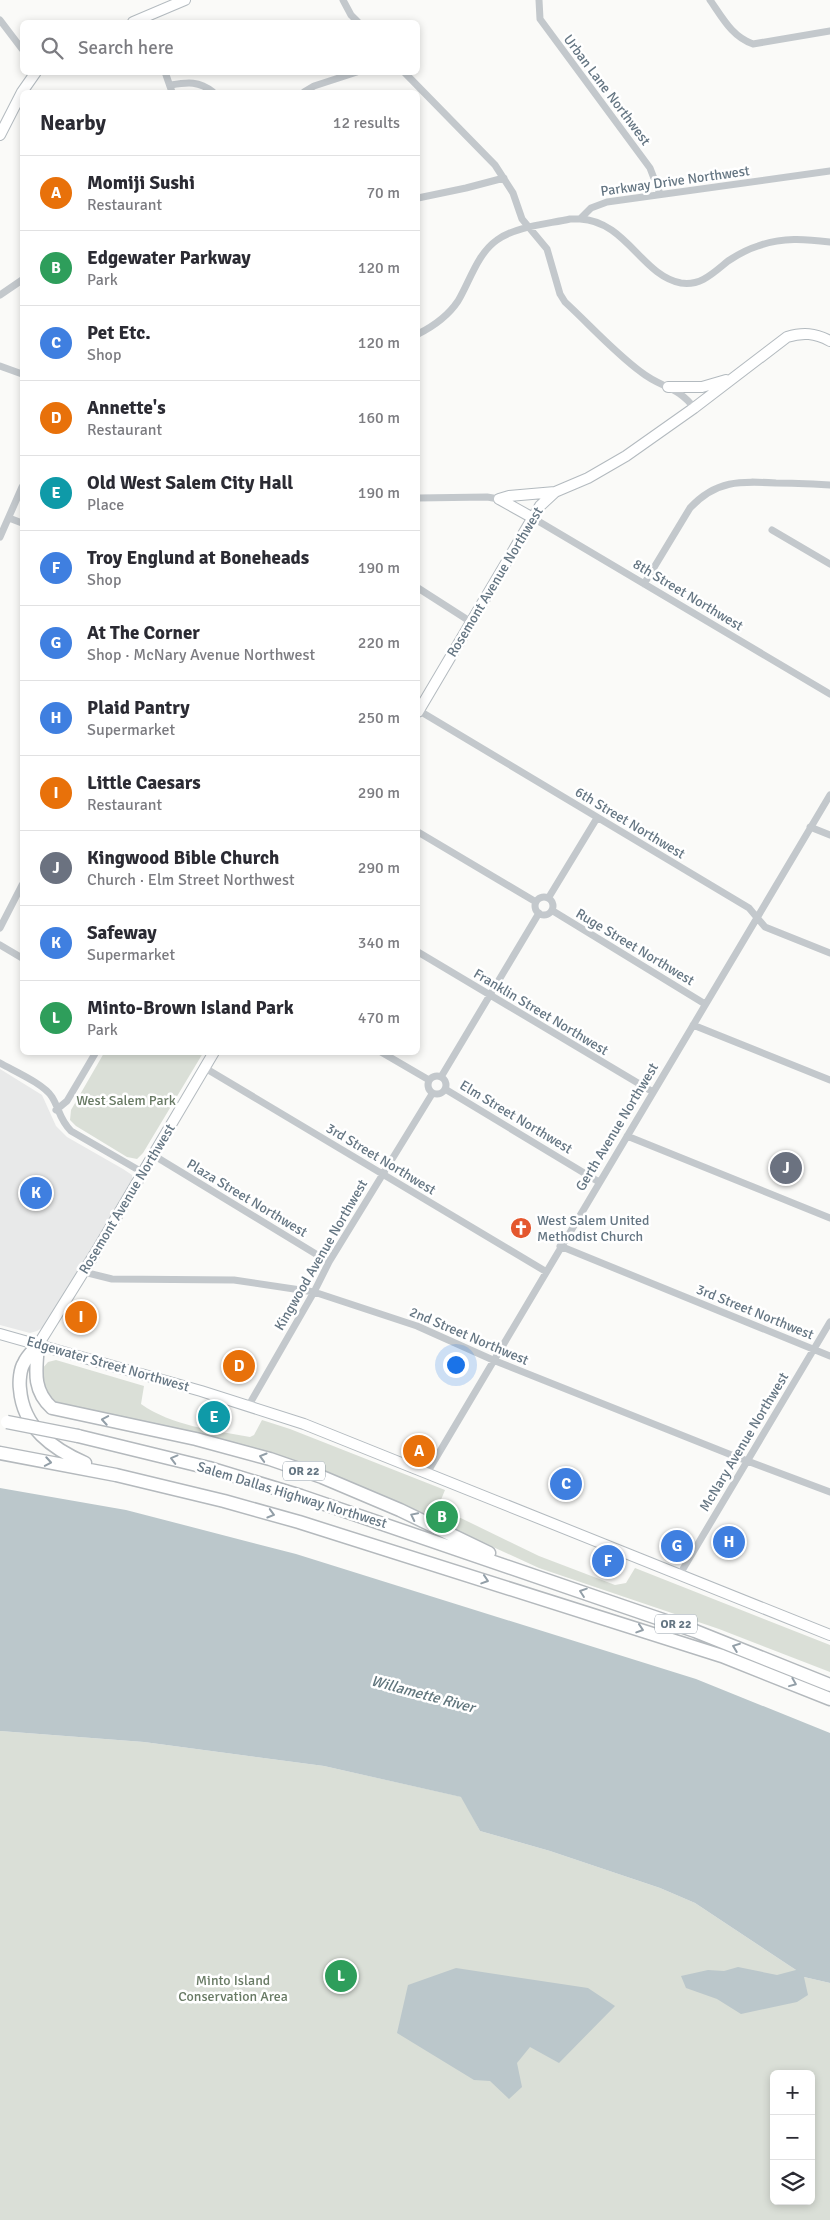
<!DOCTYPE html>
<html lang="en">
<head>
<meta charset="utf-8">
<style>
	:root { --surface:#fff; --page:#f7f7f7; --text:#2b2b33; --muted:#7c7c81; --line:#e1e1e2; --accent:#0b8043 }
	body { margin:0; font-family:Signika,sans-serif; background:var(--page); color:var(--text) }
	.controls { position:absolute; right:15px; bottom:15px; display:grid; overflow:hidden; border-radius:8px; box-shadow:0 2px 8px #0003 }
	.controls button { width:45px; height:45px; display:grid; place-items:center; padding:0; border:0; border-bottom:1px solid var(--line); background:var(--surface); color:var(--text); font:25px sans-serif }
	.you { position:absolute; left:455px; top:1364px; width:18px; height:18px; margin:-12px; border:4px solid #fff; border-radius:50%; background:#1a73e8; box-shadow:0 0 0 8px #1a73e833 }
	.badge { display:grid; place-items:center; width:32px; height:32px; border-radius:50%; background:var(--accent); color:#fff; font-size:16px; font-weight:700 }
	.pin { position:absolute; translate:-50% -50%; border:2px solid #fff; box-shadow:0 1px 5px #0006 }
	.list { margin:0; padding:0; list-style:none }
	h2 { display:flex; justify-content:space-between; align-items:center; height:65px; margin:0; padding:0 20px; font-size:21px }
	h2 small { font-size:16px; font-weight:400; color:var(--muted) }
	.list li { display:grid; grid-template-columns:32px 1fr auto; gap:15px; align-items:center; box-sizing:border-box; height:75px; padding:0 20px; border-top:1px solid var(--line) }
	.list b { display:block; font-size:19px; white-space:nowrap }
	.list p { margin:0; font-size:16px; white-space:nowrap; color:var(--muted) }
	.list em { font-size:16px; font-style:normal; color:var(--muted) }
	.icon { flex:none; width:28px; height:28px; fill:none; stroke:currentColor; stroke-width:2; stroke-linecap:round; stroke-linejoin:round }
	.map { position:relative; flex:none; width:830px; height:2220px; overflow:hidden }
	.search { position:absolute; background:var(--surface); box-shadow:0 2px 8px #0003; left:20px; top:20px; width:400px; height:55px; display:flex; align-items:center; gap:12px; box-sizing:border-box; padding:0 18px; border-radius:8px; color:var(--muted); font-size:19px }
	.panel { position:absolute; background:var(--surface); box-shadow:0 2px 8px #0003; left:20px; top:90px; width:400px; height:965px; border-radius:8px }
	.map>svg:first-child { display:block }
	.built { fill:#e8e9e9 }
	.green { fill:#dadfd7; fill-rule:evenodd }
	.water { fill:#bbc7cb }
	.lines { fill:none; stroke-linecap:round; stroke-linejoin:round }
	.secondary-casing { stroke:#b3babf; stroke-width:12 }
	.highway-casing { stroke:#b4b9bd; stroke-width:15 }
	.street { stroke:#c3c8cc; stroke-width:7 }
	.secondary { stroke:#fff; stroke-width:10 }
	.highway { stroke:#fff; stroke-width:12 }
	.highway-bridge-casing { stroke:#b4b9bd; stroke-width:15; stroke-linecap:butt }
	.highway-bridge { stroke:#fff; stroke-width:12 }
	.oneway { stroke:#939fa8 }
	.labels { text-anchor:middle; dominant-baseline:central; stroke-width:5; stroke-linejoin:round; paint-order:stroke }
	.shield { fill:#fff; stroke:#939fa8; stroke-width:1 }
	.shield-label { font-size:12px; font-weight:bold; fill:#657683 }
	.street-label { font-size:14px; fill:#657683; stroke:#fff }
	.park-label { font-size:14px; fill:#687a64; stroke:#fff }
	.poi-label { font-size:14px; fill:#657683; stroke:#fff; text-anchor:start }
	.water-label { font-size:15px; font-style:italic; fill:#60757c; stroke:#fff }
</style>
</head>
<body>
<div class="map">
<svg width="830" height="2220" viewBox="0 0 830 2220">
	<rect width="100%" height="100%" fill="#fafaf8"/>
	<path class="built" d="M0,1069L42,1095L56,1126L67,1137L123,1169L132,1175V1179L45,1326L37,1331L30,1333L0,1325Z"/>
	<path class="green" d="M104,1053H203L143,1153L137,1159L127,1157L76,1126L70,1120L71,1110Z
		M56,1360L144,1386L141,1404C172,1426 213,1430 250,1437L254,1435L262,1420L290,1429L445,1490L438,1507L539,1556L615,1585L626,1583L635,1568L830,1645V1672L719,1629L539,1568L388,1499L56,1404L46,1391L42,1369L48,1362Z
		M0,1731L144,1742L324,1766L462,1797L480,1831L550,1851L660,1888L695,1903L796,1970L804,1977L830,1983V2220H0ZM774,2074H811V2201H774Z"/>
	<path class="water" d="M0,1488L126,1510L296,1554L696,1679L830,1733V1983L804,1977L808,1995L797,2002L741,2014L717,1999L686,1988L681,1976L708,1970L724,1971L738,1967L777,1975L796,1970L695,1903L660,1888L550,1851L480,1831L461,1797L324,1766L144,1742L0,1731Z
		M456,1968L588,1988L615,2006L559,2063L530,2047L517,2063L522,2087L509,2099L490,2081L474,2080L397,2033L408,1985Z"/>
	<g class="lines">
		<g class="secondary-casing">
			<path id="secondary" d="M133,22L185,0
				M0,135L22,92L36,72
				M668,387H702L726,380
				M499,499L509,496L555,492
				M499,499L533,518
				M418,712L529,524L540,506L555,492L588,478L626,456L694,408L787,337C803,332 815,333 830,341
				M0,1334L201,1391L304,1424L830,1635
				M38,1345L94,1255L214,1052"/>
		</g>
		<g class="highway-casing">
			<path id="highway" d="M38,1345C36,1370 32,1390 52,1408L196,1439L270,1459L322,1477L400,1510L489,1553
				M38,1345C33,1351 27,1356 24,1363C20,1369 19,1382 20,1389C23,1428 53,1449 85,1463
				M78,1436L209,1468L301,1496L695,1631L830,1685
				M0,1453L116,1475L224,1501L299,1522L722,1656L830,1699"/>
		</g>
		<path class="street" d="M343,0L351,15L358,22
			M539,0L540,19L650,168L660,194
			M710,0C722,17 732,37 753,44L830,31
			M0,20L22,49
			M165,72L172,92
			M404,72L495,165L513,193L522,219L547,249L560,294L565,302C590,325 614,352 641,372C661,388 678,386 694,408
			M171,85C188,82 199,81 213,92
			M304,92L314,86L357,72
			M418,198L466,188L504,178
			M580,219C626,221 642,276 681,283C701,286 713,273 728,261C737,255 748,249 758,246C782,237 806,239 830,242
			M0,295L22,280
			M418,334C434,326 448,316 458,301C470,281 477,254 497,240C516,226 548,224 570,219H580L591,208L607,202L830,171
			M0,366L22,374
			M418,498L487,497L499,499
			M9,518L22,523
			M533,518L830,694
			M772,530L830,564
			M0,537L22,487
			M644,584L690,508C716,480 740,481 776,483C794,483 812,484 830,485
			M418,588L471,622
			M418,710L749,908L765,927L830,953
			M810,827L830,835
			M418,832L536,902
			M535 906a9 9 0 1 1 18 0a9 9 0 1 1-18 0Z
			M549,897L597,818
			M553,911L705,1004
			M0,928L22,885
			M0,945L22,958
			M418,952L653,1092
			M693,1025L830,1080
			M381,1052L429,1080
			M0,1063C14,1071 44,1084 52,1097C60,1110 59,1119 71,1131L142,1172
			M205,1068L545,1271
			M428 1085a9 9 0 1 1 18 0a9 9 0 1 1-18 0Z
			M441,1077L539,913
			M445,1089L599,1182
			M56,1110L67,1101L96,1052
			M627,1136L830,1218
			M153,1155L329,1262
			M560,1246L830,1356
			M84,1272L112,1279L234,1280L314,1292L417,1326L493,1360L734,1456L830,1492
			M249,1405L314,1292L329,1262L432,1094
			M427,1473L830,795
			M680,1574L830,1322"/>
		<use href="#secondary" class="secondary"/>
		<use href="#highway" class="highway"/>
		<g class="highway-bridge-casing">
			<path id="highway-bridge" d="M7,1422L78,1436"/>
		</g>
		<use href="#highway-bridge" class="highway-bridge"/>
	</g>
	<defs><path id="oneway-chevron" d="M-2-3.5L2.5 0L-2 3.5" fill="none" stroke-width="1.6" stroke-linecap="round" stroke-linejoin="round" transform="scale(1.25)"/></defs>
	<g class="oneway">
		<use href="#oneway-chevron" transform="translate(105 1420) rotate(-170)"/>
		<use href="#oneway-chevron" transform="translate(263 1457) rotate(-164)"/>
		<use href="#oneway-chevron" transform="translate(174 1459) rotate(-165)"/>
		<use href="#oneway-chevron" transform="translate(48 1462) rotate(10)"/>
		<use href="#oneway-chevron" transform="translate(271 1514) rotate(16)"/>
		<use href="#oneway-chevron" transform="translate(414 1516) rotate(-154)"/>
		<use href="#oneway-chevron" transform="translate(485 1580) rotate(18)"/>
		<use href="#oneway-chevron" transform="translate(583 1592) rotate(-161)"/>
		<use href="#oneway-chevron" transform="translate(640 1629) rotate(18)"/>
		<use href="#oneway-chevron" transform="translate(736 1647) rotate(-159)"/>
		<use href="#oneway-chevron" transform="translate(793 1683) rotate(22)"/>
	</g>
	<defs>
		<g id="church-disc" transform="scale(1.125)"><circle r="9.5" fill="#e4572e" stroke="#fff"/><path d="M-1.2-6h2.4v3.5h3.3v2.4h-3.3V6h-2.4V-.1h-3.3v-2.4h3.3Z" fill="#fff"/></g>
	</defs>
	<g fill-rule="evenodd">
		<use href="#church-disc" x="521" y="1228"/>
	</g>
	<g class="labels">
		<g class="shield">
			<rect x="283" y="1461.5" width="42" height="19" rx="4"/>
			<rect x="655" y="1614.5" width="42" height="19" rx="4"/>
		</g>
		<g class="shield-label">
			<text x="304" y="1471">OR 22</text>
			<text x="676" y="1624">OR 22</text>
		</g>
		<g class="street-label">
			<text transform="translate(607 90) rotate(53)">Urban Lane Northwest</text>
			<text transform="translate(675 181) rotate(-8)">Parkway Drive Northwest</text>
			<text transform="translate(495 582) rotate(-59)">Rosemont Avenue Northwest</text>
			<text transform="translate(688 595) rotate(31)">8th Street Northwest</text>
			<text transform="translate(630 823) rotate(31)">6th Street Northwest</text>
			<text transform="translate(635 947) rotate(31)">Ruge Street Northwest</text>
			<text transform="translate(541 1012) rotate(31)">Franklin Street Northwest</text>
			<text transform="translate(516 1117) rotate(31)">Elm Street Northwest</text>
			<text transform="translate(617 1127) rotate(-59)">Gerth Avenue Northwest</text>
			<text transform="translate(381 1159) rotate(31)">3rd Street Northwest</text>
			<text transform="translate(247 1198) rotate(31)">Plaza Street Northwest</text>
			<text transform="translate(127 1199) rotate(-59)">Rosemont Avenue Northwest</text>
			<text transform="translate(321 1255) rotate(-60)">Kingwood Avenue Northwest</text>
			<text transform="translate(755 1312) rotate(22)">3rd Street Northwest</text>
			<text transform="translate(469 1336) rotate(23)">2nd Street Northwest</text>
			<text transform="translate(108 1364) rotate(16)">Edgewater Street Northwest</text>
			<text transform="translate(744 1442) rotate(-59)">McNary Avenue Northwest</text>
			<text transform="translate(292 1495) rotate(17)">Salem Dallas Highway Northwest</text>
		</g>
		<g class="park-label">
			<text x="126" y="1100">West Salem Park</text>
			<text x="233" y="1980">Minto Island<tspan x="233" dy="16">Conservation Area</tspan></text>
		</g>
		<g class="poi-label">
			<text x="537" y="1220">West Salem United<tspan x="537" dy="16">Methodist Church</tspan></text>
		</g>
		<g class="water-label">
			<text transform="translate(423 1694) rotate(15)">Willamette River</text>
		</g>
	</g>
</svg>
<div class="controls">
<button>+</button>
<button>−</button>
<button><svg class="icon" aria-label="layers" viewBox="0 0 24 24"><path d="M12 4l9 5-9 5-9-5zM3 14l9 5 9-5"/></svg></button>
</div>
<div class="you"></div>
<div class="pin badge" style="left:419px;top:1451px;background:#e8710a">A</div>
<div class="pin badge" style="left:442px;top:1517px;background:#2e9e5b">B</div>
<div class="pin badge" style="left:566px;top:1484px;background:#3f7fe0">C</div>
<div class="pin badge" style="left:239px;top:1366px;background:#e8710a">D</div>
<div class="pin badge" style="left:214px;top:1417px;background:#0f9aa8">E</div>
<div class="pin badge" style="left:608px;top:1561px;background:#3f7fe0">F</div>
<div class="pin badge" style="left:677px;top:1546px;background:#3f7fe0">G</div>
<div class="pin badge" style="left:729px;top:1542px;background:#3f7fe0">H</div>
<div class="pin badge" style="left:81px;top:1317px;background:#e8710a">I</div>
<div class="pin badge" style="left:786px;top:1168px;background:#6b7280">J</div>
<div class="pin badge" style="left:36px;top:1193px;background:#3f7fe0">K</div>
<div class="pin badge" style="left:341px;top:1976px;background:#2e9e5b">L</div>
<div class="search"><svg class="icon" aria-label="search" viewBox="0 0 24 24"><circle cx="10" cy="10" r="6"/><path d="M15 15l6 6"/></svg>Search here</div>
<section class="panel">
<h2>Nearby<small>12 results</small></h2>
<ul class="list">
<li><span class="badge" style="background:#e8710a">A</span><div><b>Momiji Sushi</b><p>Restaurant</p></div><em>70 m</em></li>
<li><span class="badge" style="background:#2e9e5b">B</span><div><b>Edgewater Parkway</b><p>Park</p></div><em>120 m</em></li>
<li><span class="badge" style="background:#3f7fe0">C</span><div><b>Pet Etc.</b><p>Shop</p></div><em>120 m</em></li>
<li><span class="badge" style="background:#e8710a">D</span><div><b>Annette's</b><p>Restaurant</p></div><em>160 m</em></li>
<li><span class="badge" style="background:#0f9aa8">E</span><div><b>Old West Salem City Hall</b><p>Place</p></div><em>190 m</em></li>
<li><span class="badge" style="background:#3f7fe0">F</span><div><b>Troy Englund at Boneheads</b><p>Shop</p></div><em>190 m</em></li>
<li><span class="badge" style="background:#3f7fe0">G</span><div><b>At The Corner</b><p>Shop · McNary Avenue Northwest</p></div><em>220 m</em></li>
<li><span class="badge" style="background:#3f7fe0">H</span><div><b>Plaid Pantry</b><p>Supermarket</p></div><em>250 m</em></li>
<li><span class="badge" style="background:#e8710a">I</span><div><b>Little Caesars</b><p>Restaurant</p></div><em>290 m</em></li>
<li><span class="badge" style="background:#6b7280">J</span><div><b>Kingwood Bible Church</b><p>Church · Elm Street Northwest</p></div><em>290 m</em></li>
<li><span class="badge" style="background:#3f7fe0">K</span><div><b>Safeway</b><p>Supermarket</p></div><em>340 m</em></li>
<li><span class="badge" style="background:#2e9e5b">L</span><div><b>Minto-Brown Island Park</b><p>Park</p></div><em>470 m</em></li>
</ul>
</section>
</div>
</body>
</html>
